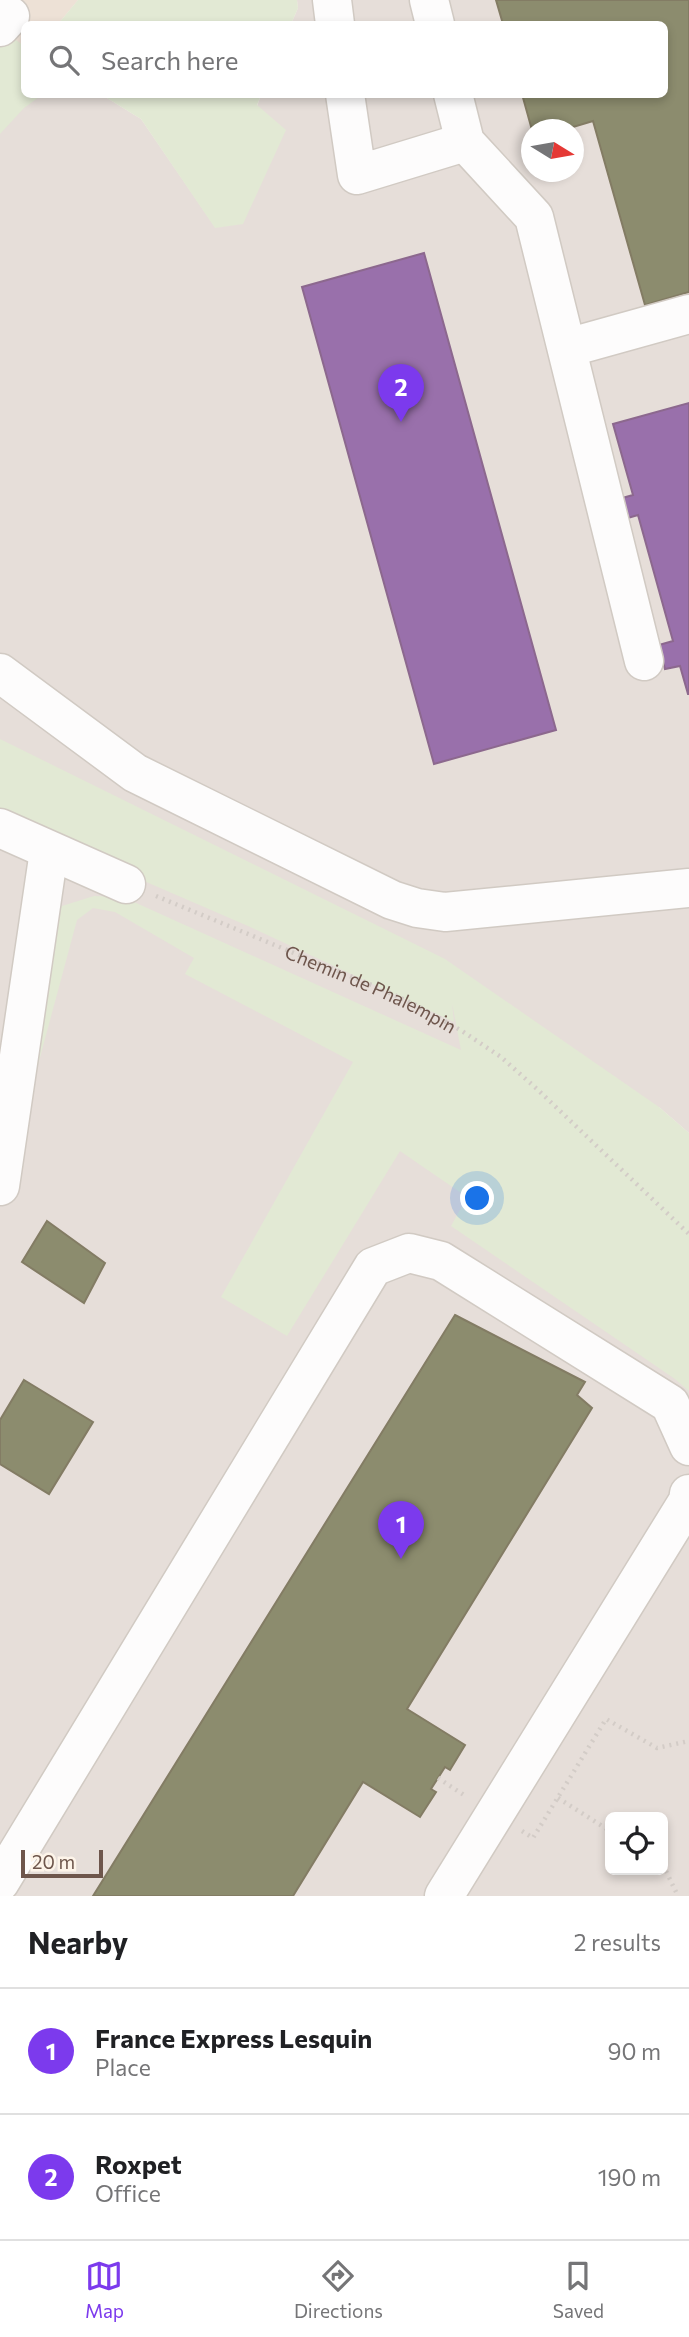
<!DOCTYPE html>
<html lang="en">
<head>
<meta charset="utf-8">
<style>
	:root { --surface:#fff; --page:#f2f2f2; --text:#202124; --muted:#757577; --line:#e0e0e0; --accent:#7c3aed }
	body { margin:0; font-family:Commissioner,sans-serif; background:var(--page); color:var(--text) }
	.controls { position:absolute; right:21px; bottom:21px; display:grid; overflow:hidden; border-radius:10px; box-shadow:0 4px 10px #0003 }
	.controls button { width:63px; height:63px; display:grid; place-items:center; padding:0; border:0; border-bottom:2px solid var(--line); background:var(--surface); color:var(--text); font:35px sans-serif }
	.compass { position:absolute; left:521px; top:119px; width:63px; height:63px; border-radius:50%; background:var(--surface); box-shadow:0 4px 10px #0003; rotate:101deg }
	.scale { position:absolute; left:21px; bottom:18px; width:82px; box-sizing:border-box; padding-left:7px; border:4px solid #6e564c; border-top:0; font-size:19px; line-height:24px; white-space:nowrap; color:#6e564c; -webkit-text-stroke:5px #fdf4e9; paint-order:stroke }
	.you { position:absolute; left:478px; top:1199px; width:24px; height:24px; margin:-18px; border:5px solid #fff; border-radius:50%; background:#1a73e8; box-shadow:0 0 0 10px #1a73e833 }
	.badge { display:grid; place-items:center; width:46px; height:46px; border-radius:50%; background:var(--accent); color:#fff; font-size:23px; font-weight:700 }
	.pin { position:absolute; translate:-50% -58px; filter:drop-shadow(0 2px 4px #0008) }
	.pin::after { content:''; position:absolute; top:37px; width:24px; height:21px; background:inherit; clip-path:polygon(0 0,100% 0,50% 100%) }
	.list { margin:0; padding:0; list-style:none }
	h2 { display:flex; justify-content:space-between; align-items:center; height:91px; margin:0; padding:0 28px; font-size:30px }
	h2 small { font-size:23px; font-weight:400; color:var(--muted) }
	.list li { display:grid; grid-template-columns:46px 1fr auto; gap:21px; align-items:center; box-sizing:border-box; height:126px; padding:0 28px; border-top:2px solid var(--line) }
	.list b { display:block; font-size:26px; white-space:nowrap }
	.list p { margin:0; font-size:23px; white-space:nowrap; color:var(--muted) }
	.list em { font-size:23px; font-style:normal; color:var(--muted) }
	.icon { flex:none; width:38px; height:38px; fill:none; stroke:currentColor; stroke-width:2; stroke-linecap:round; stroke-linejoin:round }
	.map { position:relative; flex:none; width:689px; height:1896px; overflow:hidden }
	.search { position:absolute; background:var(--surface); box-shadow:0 4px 10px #0003; left:21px; right:21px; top:21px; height:77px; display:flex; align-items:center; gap:18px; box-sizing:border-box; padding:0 24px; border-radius:10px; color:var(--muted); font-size:26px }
	.sheet { height:343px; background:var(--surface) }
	nav { display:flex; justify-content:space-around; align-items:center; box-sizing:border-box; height:98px; border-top:2px solid var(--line); background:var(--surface); font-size:19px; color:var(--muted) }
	nav a { display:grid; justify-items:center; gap:4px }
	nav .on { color:var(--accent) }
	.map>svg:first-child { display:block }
	.residential { fill:#ede1d6 }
	.industrial { fill:#e6ded9; fill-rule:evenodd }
	.green { fill:#e2e9d4 }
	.offices { fill:#9970ab; stroke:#8c688e; stroke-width:2 }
	.industry { fill:#8c8c6e; stroke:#837c64; stroke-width:2 }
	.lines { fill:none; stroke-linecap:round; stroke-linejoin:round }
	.minor-casing { stroke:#d1cac3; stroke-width:41 }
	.path { stroke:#d3ccc7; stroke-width:4.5; stroke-dasharray:2 5; stroke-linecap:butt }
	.minor { stroke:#fdfcfc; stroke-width:38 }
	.labels { text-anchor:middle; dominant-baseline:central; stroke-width:7; stroke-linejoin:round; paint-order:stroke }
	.street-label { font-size:19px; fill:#6e564c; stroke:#fdf4e9 }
</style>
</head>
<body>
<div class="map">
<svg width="689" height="1896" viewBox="0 0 689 1896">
	<rect width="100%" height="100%" fill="#f4eee8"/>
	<!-- residential -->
	<path class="residential" d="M0,0H78L58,24H24V64L0,94Z"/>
	<!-- industrial -->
	<path class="industrial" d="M297,0H689V1133L659,1107L689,1327V1896H0V94L102,95L141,119L215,227L261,95L664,94V24H291L298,8ZM532,130H574V172H532ZM610,1817H663V1870H610Z"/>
	<!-- green -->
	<g class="green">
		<path d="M78,0H297L298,8L291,24H58Z"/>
		<path d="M8,34L24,46V94L42,95L24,108L0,134V43Z"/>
		<path d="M102,95H261L257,105L286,130L243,224L215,228L141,119Z"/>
		<path d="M0,739L445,959L659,1107L689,1133V1391L675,1379L451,1226L467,1197L400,1151L287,1336L221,1297L353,1062L185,974L194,958L115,912L93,908L77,920L21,1128L52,926L62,906L94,896L123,897L461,1050L452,1003L454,1022L248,926L70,849L0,815Z"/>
	</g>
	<!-- offices -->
	<g class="offices">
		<path d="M424,253L556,730L434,764L302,287Z"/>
		<path d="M689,403V694H688L680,666L665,669L659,645L673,641L638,515L614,522L608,502L633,495L613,424Z"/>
	</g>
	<!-- industry -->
	<g class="industry">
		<path d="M496,0H689V292L645,305L593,121L563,130H532L522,94H664V24H503Z"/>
		<path d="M47,1221L105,1263L84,1303L22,1262Z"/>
		<path d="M455,1315L585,1382L577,1395L592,1408L407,1709L465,1745L450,1770L445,1767L431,1789L436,1792L420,1817L363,1782L293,1896H93Z"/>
		<path d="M24,1380L93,1422L49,1494L0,1464V1420Z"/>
	</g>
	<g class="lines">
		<!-- minor casing -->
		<g class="minor-casing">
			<g id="minor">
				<path d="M332,0L335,24"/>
				<path d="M429,0L435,24"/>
				<path d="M0,27L10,16"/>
				<path d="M345,94L357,175L465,142"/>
				<path d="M453,94L465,142L534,217L644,661"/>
				<path d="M567,348L689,314"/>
				<path d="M0,673L135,773L392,900L417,908L445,912L689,888"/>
				<path d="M0,828L126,884"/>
				<path d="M0,1186L49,851"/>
				<path d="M0,1882L373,1267L409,1253L441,1261L670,1404L689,1446"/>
				<path d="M444,1896L688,1501L689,1494"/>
			</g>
		</g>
		<!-- path -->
		<g class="path">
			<path id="s1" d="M156,896L379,988L416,1005L462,1031L501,1057L537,1089L689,1234"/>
			<path d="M438,1778L467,1797"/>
			<path d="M558,1798L610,1831"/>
			<path d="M522,1831L533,1838L606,1719L657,1748L689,1741"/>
			<path d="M663,1865L678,1896"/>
		</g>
		<!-- minor -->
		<use href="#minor" class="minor"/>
	</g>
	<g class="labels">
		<!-- street labels -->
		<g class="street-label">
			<text stroke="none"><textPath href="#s1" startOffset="234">Chemin de Phalempin</textPath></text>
		</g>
	</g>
</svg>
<div class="controls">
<button><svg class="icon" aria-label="locate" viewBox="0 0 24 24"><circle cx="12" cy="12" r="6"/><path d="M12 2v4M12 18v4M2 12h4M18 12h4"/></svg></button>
</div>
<svg class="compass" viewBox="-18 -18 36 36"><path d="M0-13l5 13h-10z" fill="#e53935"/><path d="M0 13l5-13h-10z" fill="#757577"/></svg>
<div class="scale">20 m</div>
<div class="you"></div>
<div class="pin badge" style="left:401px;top:1559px">1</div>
<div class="pin badge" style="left:401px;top:422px">2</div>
<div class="search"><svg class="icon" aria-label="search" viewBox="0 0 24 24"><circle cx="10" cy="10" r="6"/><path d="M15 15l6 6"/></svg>Search here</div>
</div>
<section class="sheet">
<h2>Nearby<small>2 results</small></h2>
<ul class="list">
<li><span class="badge">1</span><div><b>France Express Lesquin</b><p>Place</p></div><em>90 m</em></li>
<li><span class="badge">2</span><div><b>Roxpet</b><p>Office</p></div><em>190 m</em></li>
</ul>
</section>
<nav>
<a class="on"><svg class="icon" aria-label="map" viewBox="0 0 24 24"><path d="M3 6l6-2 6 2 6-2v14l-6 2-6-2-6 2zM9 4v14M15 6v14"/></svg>Map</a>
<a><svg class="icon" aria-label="directions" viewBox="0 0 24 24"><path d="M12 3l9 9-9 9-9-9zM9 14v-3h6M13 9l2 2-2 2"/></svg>Directions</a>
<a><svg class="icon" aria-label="saved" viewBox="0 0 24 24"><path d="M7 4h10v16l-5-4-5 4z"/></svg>Saved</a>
</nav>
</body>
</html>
